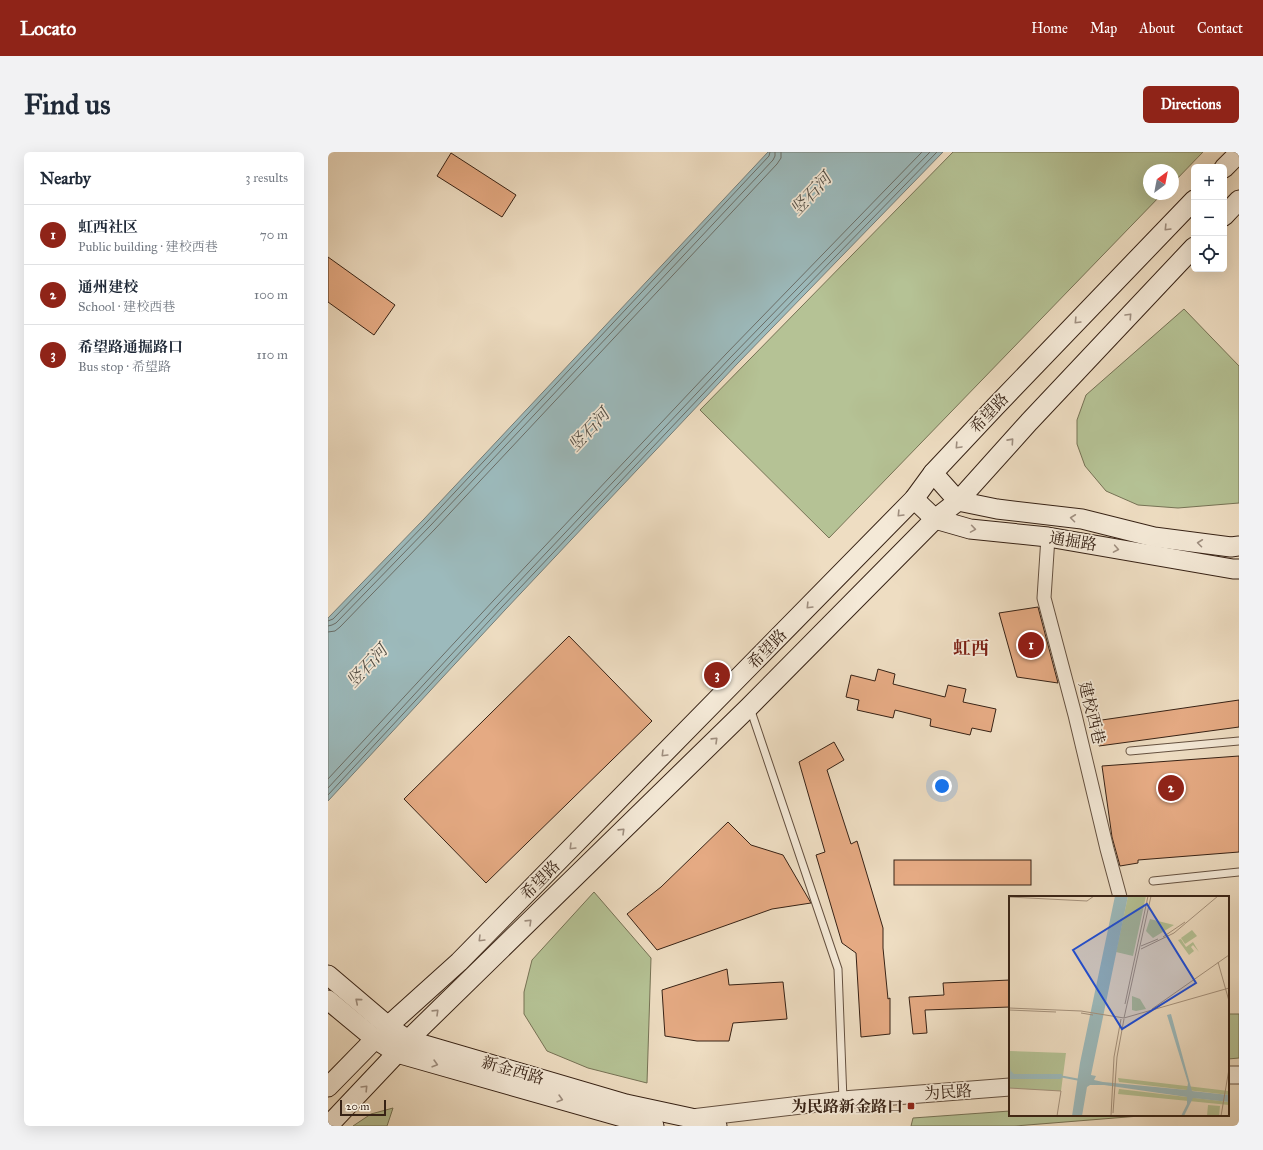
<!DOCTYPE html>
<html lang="en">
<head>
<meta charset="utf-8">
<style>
	:root { --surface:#fff; --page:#f2f2f3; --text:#1f2937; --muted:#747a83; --line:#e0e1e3; --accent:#8f2418 }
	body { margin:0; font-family:"IM FELL Great Primer","Noto Serif SC",serif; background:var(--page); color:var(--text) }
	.controls { position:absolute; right:12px; top:12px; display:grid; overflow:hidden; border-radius:6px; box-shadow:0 4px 16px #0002 }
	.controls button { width:36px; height:36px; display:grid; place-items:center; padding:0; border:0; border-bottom:1px solid var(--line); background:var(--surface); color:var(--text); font:20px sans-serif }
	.compass { position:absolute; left:815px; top:12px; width:36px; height:36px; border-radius:50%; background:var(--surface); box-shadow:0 4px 16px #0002; rotate:32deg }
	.scale { position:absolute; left:12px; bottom:10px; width:46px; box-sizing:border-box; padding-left:4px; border:2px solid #372215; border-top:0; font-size:11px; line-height:14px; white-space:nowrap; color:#372215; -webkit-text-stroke:3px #f4e9d7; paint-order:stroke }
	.you { position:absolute; left:614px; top:634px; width:14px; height:14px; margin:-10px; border:3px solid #fff; border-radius:50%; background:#1a73e8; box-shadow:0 0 0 6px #1a73e833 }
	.badge { display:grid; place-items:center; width:26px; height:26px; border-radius:50%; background:var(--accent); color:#fff; font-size:13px; font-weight:700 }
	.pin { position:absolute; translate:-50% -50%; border:2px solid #fff; box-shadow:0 1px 4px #0006 }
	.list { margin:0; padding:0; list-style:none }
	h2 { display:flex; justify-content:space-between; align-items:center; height:52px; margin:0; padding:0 16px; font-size:17px }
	h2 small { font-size:13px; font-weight:400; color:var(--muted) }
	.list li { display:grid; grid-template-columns:26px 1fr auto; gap:12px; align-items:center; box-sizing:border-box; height:60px; padding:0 16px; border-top:1px solid var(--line) }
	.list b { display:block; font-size:15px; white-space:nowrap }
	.list p { margin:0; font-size:13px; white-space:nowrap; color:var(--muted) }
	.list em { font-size:13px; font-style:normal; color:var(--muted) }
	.icon { flex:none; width:22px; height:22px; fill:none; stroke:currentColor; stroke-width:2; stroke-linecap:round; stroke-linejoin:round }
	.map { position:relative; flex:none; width:911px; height:974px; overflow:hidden; border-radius:6px }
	header { display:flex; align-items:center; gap:24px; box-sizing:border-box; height:56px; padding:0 20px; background:var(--accent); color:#fff }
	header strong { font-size:19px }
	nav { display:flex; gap:22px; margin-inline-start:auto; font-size:14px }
	.intro { display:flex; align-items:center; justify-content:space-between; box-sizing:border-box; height:96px; padding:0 24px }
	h1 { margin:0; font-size:28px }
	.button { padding:10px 18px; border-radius:6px; background:var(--accent); color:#fff; font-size:14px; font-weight:700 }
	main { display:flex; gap:24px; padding:0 24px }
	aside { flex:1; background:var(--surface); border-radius:6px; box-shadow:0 4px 16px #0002 }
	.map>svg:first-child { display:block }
	.green { fill:#b5c295; stroke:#767255 }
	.water { fill:#9cbabc; stroke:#747d79 }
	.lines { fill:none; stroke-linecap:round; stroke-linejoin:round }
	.shore { stroke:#6a6e68; stroke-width:1 }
	.building { fill:#e5aa83; stroke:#372215 }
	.service-casing { stroke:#655140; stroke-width:9 }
	.minor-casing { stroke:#655140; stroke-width:15 }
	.tertiary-casing { stroke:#655140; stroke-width:19 }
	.secondary-casing { stroke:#372215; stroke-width:21 }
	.service { stroke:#f4e9d7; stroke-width:7 }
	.minor { stroke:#f4e9d7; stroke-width:13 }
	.tertiary { stroke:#f4e9d7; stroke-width:17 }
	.secondary { stroke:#f4e9d7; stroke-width:19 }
	.oneway { stroke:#9f8f80 }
	.poi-dot { fill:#8f2418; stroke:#f4e9d7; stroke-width:1.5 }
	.labels { text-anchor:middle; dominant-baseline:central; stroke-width:3.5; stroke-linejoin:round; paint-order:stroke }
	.street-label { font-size:16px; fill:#372215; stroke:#f4e9d7 }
	.poi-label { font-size:16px; font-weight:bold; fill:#372215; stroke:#f4e9d7; text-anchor:end }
	.water-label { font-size:17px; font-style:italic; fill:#555047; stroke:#f4e9d7 }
	.quarter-label { font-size:18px; font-weight:bold; fill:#7a1f14; stroke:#f4e9d7 }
	.inset-river { fill:none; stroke:#9cbabc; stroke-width:2 }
	.inset-road { fill:none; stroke:#a5927d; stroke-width:1 }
	.view { fill:#1d4ed8; fill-opacity:0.15; stroke:#1d4ed8; stroke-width:2 }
	.inset-edge { fill:none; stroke:#372215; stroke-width:2 }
</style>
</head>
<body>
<header>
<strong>Locato</strong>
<nav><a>Home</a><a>Map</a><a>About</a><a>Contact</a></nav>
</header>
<div class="intro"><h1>Find us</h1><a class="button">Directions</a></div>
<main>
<aside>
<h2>Nearby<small>3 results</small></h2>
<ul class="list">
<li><span class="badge">1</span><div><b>虹西社区</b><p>Public building · 建校西巷</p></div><em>70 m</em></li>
<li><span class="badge">2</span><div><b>通州建校</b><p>School · 建校西巷</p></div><em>100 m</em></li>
<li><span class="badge">3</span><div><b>希望路通掘路口</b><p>Bus stop · 希望路</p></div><em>110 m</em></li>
</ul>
</aside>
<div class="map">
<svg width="911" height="974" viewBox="0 0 911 974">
	<rect width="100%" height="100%" fill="#eeddc2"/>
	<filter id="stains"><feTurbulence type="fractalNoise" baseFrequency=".005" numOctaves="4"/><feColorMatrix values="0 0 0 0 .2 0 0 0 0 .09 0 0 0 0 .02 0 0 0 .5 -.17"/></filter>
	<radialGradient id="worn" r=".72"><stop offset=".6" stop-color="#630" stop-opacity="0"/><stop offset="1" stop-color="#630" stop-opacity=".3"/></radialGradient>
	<!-- green -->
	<g class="green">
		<path d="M625,0H875L845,31V18H821V42H834L501,386L372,258Z"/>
		<path d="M856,157L911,214V351L850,356L810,353L778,339L757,314L749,292V268L758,243Z"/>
		<path d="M266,740L323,806L319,931L260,916L219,899L196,862V840L204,808Z"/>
		<path d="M900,862H911V906L900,907Z"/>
		<path d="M65,956L59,974H25L43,962Z"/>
		<path d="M682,959V963H824L687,974H583L585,966Z"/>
	</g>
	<!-- water -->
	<path class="water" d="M440,0H615L409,212L177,458L0,649V466L96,367Z"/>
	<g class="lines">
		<!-- shore -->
		<g class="shore">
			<path d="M0,469L5,467L99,370L441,4L442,0"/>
			<path d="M0,474L4,473L8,471L103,373L445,8L447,4V0"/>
			<path d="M0,480L7,479L12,475L107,377L449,12L453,6V0"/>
			<path d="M0,627L166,448L398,202L594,0"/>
			<path d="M0,636L170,452L402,206L602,0"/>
			<path d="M0,643L174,455L406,209L609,0"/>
		</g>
	</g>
	<!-- building -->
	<g class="building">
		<path d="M123,1L188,43L174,65L109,24Z"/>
		<path d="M0,105L67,153L46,183L0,150Z"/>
		<path d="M710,455L730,531L689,525L671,461Z"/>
		<path d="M241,484L324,569L158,731L76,647Z"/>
		<path d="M550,517L567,522L565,532L617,545L620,533L638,537L635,550L668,557L663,580L644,576L642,583L602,574L603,567L567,558L565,566L529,558L531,548L518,545L523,523L547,529Z"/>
		<path d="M911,548V575L771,594L767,569Z"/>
		<path d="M506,590L516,608L499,618L523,692L529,689L555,776V796L560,847L562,846V882L533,885L528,801L514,791L488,703L497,700L471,610Z"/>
		<path d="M911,604V700L810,708V711L792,714L784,685L774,614Z"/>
		<path d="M400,670L423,693L455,703L483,751L444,757L329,798L299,762L333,735Z"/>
		<rect x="566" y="708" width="137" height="25"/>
		<path d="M399,817L401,833L455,830L459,867L405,871L401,889H369L337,884L334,838Z"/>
		<path d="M682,828V855L597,858L599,881L585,882L581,845L616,843L615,831Z"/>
	</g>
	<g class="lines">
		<!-- service casing -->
		<g class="service-casing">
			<g id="service">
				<path d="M422,556L510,817L515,948"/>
				<path d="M802,599L911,589"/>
				<path d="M825,729L911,720"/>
			</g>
		</g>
		<!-- minor casing -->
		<g class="minor-casing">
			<path id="minor" d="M720,385L716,446L747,563L779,697L792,745"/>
		</g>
		<!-- tertiary casing -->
		<g class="tertiary-casing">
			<g id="tertiary">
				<path d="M900,923H911"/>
				<path d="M364,966L515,948L682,935"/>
			</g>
		</g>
		<!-- secondary casing -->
		<g class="secondary-casing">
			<g id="secondary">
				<path d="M896,16L911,1"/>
				<path d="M896,64L911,48"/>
				<path d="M605,321L630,349L669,357L754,367L826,385L903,395L911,394"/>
				<path d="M586,347L607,367L642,377L720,385L905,417H911"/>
				<path d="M0,823L60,874L80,888L298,952L363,966L389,974"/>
				<path d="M0,848L47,887L69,901L326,974"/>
				<path d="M60,874L131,810L586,347L605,321L667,255L866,48"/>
				<path d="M80,888L421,555L607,367L630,349L701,270L866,95"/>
				<path d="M0,935L47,887"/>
				<path d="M0,974L69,901"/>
			</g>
		</g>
		<!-- service -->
		<use href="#service" class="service"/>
		<!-- minor -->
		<use href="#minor" class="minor"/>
		<!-- tertiary -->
		<use href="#tertiary" class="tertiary"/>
		<!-- secondary -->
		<use href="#secondary" class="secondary"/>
	</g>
	<!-- one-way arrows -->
	<defs><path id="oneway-chevron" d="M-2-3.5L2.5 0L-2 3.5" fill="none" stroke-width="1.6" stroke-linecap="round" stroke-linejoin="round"/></defs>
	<g class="oneway">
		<use href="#oneway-chevron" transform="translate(839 76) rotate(134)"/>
		<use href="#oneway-chevron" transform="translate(801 164) rotate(-47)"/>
		<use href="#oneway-chevron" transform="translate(749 169) rotate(134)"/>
		<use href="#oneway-chevron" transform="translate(683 289) rotate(-48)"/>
		<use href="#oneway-chevron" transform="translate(630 294) rotate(133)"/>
		<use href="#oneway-chevron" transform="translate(572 362) rotate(134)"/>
		<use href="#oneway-chevron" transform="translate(745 366) rotate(-173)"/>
		<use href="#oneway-chevron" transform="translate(645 377) rotate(9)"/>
		<use href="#oneway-chevron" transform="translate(872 391) rotate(-173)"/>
		<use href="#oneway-chevron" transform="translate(788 397) rotate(10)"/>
		<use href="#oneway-chevron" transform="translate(481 454) rotate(134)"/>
		<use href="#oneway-chevron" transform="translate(387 588) rotate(-44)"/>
		<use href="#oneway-chevron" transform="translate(336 602) rotate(135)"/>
		<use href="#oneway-chevron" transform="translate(294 679) rotate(-44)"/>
		<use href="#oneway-chevron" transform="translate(244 695) rotate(135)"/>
		<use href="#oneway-chevron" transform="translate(201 770) rotate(-44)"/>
		<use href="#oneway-chevron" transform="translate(153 787) rotate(135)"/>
		<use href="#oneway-chevron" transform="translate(30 849) rotate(-140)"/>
		<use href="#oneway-chevron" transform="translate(108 860) rotate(-44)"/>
		<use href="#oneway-chevron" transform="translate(107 912) rotate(16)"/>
		<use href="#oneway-chevron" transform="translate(37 936) rotate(-46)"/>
		<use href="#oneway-chevron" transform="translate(232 947) rotate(16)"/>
	</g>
	<!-- markers -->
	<rect class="poi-dot" x="579" y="950" width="8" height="8" rx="2"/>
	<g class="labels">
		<!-- street labels -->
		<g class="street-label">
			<text transform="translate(661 261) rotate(-47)">希望路</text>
			<text transform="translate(745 389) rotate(9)">通掘路</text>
			<text transform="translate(439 497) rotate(-46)">希望路</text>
			<text transform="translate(764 561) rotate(76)">建校西巷</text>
			<text transform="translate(212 728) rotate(-45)">希望路</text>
			<text transform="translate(185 918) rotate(16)">新金西路</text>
			<text transform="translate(620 940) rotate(-4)">为民路</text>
		</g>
		<!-- poi labels -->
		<g class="poi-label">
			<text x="575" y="954">为民路新金路口</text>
		</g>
		<!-- water labels -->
		<g class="water-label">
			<text transform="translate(483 42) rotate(-47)">竖石河</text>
			<text transform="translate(261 278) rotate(-47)">竖石河</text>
			<text transform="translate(39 514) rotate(-47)">竖石河</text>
		</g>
		<!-- quarter labels -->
		<g class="quarter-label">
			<text x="643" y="496">虹西</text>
		</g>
	</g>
	<!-- overview -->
	<g transform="translate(681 744)">
		<rect width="220" height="220" fill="#eeddc2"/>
		<path d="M119,0H137L124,60L107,56ZM141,23L165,29L144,42L137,35ZM183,34L188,40L176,48L172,42ZM172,43L177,51L184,46L190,56L184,49L182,51L185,55L180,59L169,44ZM123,100L131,103L137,113L127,115L123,114ZM0,155L57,157L52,195L0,192ZM109,182L220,195V199L110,186ZM110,193L220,206V209L109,198ZM199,209L211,210L210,220H198Z" fill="#b5c295"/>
		<path d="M106,0H119L82,179L87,180L85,184L94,186L178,194L179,187L158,119L162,118L183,195L220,199V206L184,202L175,220H172L178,208V201L95,189H81L78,191L73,220H63L71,167ZM2,171V175L5,178H53L52,183H0Z" fill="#9cbabc"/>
		<path class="inset-river" d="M50,180L71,184"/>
		<path class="inset-road" d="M0,1L78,5L85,0M154,41L176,26M132,50L149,43M132,53L165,37L209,0M209,66L220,105M116,108L139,0M0,112L72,115L115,122L220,92M143,113L220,59M0,114L47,116M72,117L84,119M115,122L142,0M0,192L52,195L48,220M104,217L108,161L115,123M102,220L105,161L112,123M212,220L220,173"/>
		<path class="view" d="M138,8L187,87L113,133L64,54Z"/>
		<rect width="220" height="220" class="inset-edge"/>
	</g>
	<rect width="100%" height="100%" filter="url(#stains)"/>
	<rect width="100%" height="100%" fill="url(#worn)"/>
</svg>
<div class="controls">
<button>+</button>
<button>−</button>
<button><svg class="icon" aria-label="locate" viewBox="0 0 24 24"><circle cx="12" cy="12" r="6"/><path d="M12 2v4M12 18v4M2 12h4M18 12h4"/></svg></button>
</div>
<svg class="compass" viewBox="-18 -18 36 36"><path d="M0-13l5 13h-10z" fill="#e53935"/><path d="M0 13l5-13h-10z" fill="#747a83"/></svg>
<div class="scale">20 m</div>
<div class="you"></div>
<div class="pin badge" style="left:703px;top:493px">1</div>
<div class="pin badge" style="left:843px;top:636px">2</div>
<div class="pin badge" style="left:389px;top:523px">3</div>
</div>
</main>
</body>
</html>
